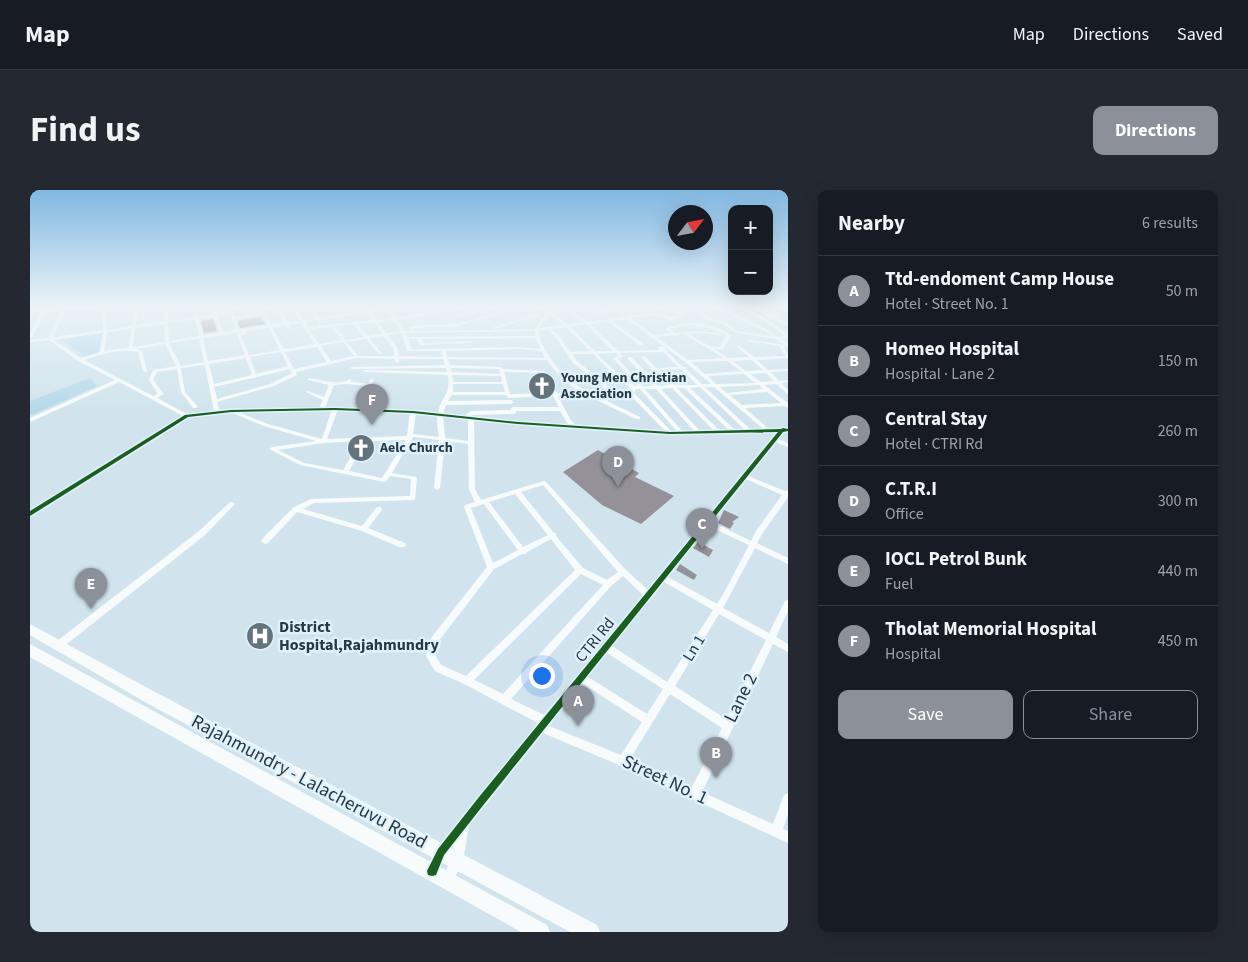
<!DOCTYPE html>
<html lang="en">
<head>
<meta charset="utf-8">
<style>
	:root { --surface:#171b24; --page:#242831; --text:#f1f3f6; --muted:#9ea1a6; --line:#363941; --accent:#8c9099 }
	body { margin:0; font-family:"Source Sans 3",sans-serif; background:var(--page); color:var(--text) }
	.controls { position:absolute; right:15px; top:15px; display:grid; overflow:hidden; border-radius:10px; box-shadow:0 5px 20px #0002 }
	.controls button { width:45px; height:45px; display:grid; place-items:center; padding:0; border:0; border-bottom:1px solid var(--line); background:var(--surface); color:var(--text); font:25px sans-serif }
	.compass { position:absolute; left:638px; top:15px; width:45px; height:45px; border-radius:50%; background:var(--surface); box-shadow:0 5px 20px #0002; rotate:58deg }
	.you { position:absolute; left:511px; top:485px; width:18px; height:18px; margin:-12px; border:4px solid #fff; border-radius:50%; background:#1a73e8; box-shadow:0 0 0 8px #1a73e833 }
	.badge { display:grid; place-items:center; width:32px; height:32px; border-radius:50%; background:var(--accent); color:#fff; font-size:16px; font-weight:700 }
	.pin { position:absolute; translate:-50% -41px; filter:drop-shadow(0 1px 2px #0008) }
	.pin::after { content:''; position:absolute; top:26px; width:18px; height:15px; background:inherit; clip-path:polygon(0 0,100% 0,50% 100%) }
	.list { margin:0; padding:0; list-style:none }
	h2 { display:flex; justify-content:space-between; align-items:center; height:65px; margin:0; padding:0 20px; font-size:21px }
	h2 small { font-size:16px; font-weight:400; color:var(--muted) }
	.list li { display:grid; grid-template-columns:32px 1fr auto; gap:15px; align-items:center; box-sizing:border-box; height:70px; padding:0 20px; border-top:1px solid var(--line) }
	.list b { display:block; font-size:19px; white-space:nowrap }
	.list p { margin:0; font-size:16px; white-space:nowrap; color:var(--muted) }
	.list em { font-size:16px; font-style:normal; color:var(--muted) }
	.actions { display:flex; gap:10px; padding:15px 20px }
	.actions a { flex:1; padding:11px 0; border:1px solid var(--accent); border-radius:10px; text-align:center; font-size:18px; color:var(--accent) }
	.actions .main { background:var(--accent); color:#fff }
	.map { position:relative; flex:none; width:758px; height:742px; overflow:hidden; border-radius:10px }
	header { display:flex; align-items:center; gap:30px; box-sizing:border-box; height:70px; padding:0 25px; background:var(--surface); border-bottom:1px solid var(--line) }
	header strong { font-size:24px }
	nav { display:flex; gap:28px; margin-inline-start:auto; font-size:18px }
	.intro { display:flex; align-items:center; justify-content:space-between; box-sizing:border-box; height:120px; padding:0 30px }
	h1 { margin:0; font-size:35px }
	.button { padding:12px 22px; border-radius:10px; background:var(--accent); color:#fff; font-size:18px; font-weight:700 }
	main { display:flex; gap:30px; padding:0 30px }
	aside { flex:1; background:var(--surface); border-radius:10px; box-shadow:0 5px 20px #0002 }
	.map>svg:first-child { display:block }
	.green { fill:#b6d9eb }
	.building { fill:#949298 }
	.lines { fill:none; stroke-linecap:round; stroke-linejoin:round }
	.minor { fill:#f8fbfc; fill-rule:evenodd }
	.tertiary { fill:#f8fbfc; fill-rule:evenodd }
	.primary { fill:#f8fbfc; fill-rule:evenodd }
	.cycleway-casing { stroke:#def2fd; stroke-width:3 }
	.cycleway { fill:#1b5e20; fill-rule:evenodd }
	.labels { text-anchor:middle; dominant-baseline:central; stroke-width:5; stroke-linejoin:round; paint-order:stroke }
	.far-poi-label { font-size:14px; font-weight:bold; fill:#2b383f; stroke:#def2fd; text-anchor:start }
	.poi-label { font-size:16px; font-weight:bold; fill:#2b383f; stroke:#def2fd; text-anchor:start }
	.street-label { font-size:16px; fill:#2b383f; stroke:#def2fd }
	.near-street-label { font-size:19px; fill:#2b383f; stroke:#def2fd }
</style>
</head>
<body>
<header>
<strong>Map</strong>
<nav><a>Map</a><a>Directions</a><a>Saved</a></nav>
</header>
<div class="intro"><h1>Find us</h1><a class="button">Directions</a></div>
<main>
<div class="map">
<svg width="758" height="742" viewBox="0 0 758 742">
	<rect width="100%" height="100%" fill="#d1e4ed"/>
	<!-- green -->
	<g class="green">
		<path d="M72,142L69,163L55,166L28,148Z"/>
		<path d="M60,188L67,196L2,225L0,224V211Z"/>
	</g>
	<!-- building -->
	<g class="building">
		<path d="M231,127L235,134L210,138L208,131Z"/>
		<path d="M183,129L187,141L174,143L171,131Z"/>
		<path d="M568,260L609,283L605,287L644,306L611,334L572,315L533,282Z"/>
		<path d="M694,320L709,327L702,332L704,333L700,339L688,333Z"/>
		<path d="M668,352L683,360L679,367L663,358Z"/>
		<path d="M650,374L667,385L664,390L646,380Z"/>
	</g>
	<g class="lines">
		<!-- minor -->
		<g class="minor">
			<path d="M74,115L76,116L77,140L102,136L104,115H108L106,135L134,131L133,115H137L138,131L165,127L162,115H166L168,127L183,124L180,115H184L187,124L199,122L196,115H200L201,118L214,115V118L202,120L204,127L231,123L228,119L227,115H231L232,118L245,116L244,115H263L273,130L285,128L275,115H279L289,128L335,121L331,115H335L339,120L356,118L355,116L357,115L360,117L383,115L361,119L367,128L441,115H450L368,130L374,141H381L379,137L381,136L427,134L495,115H506L520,119L524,115H528L522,122L538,135L553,132L530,115H534L557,132L594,127L585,120L570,124L556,115H561L570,121L582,118L578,115H582L586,118L593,115H598L588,119L597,126L601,121L611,116L609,115H618L642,121V119L650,115H655L646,120L654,124V126L643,129L644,130L642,131C630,123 614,126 601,128L624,145L641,143L636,140V138C658,130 681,132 701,145L693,160L684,159L699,168L719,167L707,157V156L709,155L724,167L755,166L749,156L718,151L720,150L755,155L746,149L705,143L692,133L679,131L658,115H662L681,129L694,131L707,141L742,146L734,141L680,115H685L736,139L748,147L755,146L733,130L704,115H709L735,128L758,144V148L751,149L758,153V156L754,157L758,164V168L727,170L738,180L758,179V181L741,182L749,191L758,190V192L751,193L758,200V204L746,194L734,195L758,213V218L754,216L715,218L739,239L740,240L737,242L684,197H675L721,240V242H717L670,197L660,198L705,240V242H701L654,198H647L690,241V243H686L642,198L631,199L670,241V243H666L626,199H615L653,242V244H649L610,199H606L604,203L642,242V244H638L599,204L600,201L587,205L577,211L610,227V229H606L556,205L528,206L540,229L547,237L544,239C537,235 534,227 530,221H485L487,222L484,224L442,225L436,229L431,228L441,221L483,220L480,219L483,217H529L523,206L478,208L476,205H422L418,211L481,210L484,212L481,214L416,215L413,224L415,248L438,251V229L441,227L444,229L445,299L451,310L514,291L516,292L596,380L618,400L673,333L674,330H675L711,287V285L713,284L751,238H755L756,239L748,249L758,253V257L745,252L718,286L755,301L758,300V307L732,344L727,353L758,368V374L725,358L693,418L739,443L755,411L758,410V421L746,447L758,454V462L743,454L672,602L743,634L754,605L758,603V624L753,639L758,641V653L589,575L513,543L439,636L433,671L422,693L418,695L414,693L412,689L421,670L424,655L415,666L406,685L402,687L398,685L396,681L407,658L505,537L506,534L508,533L434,494L405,481L396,466L401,448L457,377L434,317L435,315L445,312L439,299L438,254L415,251L410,298L407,300L404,298L409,250L383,247L362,283L386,287L387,288L385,310L284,313L273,319L332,336L347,317H351L352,319L351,321L338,338L375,353L376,355L375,357H369L332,341L267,322L238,353L235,354L231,351L232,349L264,317L281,309L380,306L381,289L360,286L356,291L354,292L270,275L239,259L242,257L286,251L234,236L198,221L203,220L238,234L292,249L302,219L307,218L308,219L297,249L377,246L380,222L383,220L386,222L383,244L409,247C408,240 406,230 408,223C411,206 421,206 418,185L335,182L333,181L335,180L417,182L416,178L322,179L320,178L322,177L415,175L413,169H369V172L367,173L365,172V169L327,168L266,182L267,185L244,196L187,212L190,222L187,224L184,222L175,175L151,178L155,202L167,216V218H163L151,202L147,179L127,182L123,190L134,204L127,208L159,225V227H155L89,192L0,232V228L85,190L48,171L19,150L0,152V150L18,148L32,119L34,118L36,119L23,147L73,140L72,116ZM500,115L518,121L505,139L385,141L384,138L427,136ZM260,116L270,131L258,132L249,118ZM615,117L648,124L649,125L640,127L624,123L601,126L603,123ZM246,118L254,133L241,135L233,120ZM358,120L363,128L346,130L340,122ZM337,123L342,130L278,137L275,132L287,130L290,133L292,132L290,130ZM200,124L206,140L193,142L187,126ZM520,124L533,135L509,138ZM232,125L238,135L209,140L205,129ZM184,127L189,143L173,145L169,129ZM165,129L169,146L139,151L138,133ZM597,129L655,172L681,194H672L656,179V177H653L632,156L628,157L630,160L588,161L560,134L577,131L609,155H613V153L582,131ZM364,130L370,141L356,143L348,132ZM344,132L352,144L338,146L328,134ZM271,133L285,154L254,159L242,137L255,135L259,139L261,138L259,135ZM134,134L135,152L103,157L105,138ZM324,134L334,147L316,150L305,136ZM556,134L583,161H565L540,137ZM661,135C674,136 685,140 697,145L690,157L680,156L658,144L667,143L690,145H691V143L667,141L645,143L640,139L653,136ZM301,137L312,150L289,154L279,139ZM536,137L560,161L540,162L530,147L522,139ZM239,138L250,160L219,165L211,145L216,144L217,143L215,142L207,144L215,165L178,171L173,148ZM101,139L99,157L74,161L77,142ZM518,140L527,149L543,173L582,204L573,210C547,197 529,185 515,159C512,153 509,148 509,141ZM505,141V146L377,147L375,143ZM73,143L70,162L51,168L24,150ZM371,143L377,161H411L413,167L369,166L368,159L358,145ZM653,144L692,167L694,168L658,170L627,147L644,145L646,146ZM354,146L364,159V166H328L317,152L336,149L350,165L352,164L339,148ZM505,148L511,159L488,157L381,159L378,149H387L390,155H392L441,153L443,152L441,151L393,153L392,149ZM169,149L174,172L151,176L139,153ZM313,152L324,166L301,171L291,156ZM135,154L146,176L123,180L119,190L128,204L123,206L54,170C71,165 90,158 108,162L113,181L115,182L117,181L112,161L106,159ZM287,157L297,172L264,179L255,162ZM488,159L512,161L515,168L417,167L416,161ZM251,162L258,176L226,184L220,167ZM633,162L648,177L626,178L615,166L611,167L621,178V180H624L639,195L628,196L602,167H598V169L623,196H613L588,169L593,167L590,163ZM586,163L588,166L583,168L607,196H605L583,179L567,164ZM542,164H563L580,181L600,198L586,202L547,171ZM216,168L222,185L184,194L179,174ZM418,169L517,170C526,184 538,194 551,203H527L515,181L473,179L471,177L420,175ZM722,170L733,180L716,181L703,171ZM697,171L711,181L675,184L661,172ZM421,178L469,179L470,184L422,182ZM260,179L262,183L240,194L187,209L184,197L223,188H225L227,187ZM651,179L667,195H644L629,180ZM474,182L511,183L522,203L480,204ZM736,183L744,191L731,192L720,184ZM714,184L725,193L686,194L678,186ZM422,185L471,186L472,192H423ZM423,194H473L475,202H423ZM729,195L733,199L697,203L690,197ZM737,202L751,213L712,215L700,205ZM376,250L352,288L319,281L336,251ZM330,251L313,280L274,273L248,260L294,253ZM716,289L752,305L726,341L721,351L682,332ZM513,295L588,382L577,390L553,378L526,346V343H524L491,302ZM485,304L518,345L493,357L459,312ZM454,314L488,360L463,373L441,318ZM678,336L719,355L695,401L687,414L638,387ZM521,349L545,380L436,486L411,475L405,465L408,452L464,379L492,364H496L497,362ZM551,384L573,395L473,504L444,490ZM593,386L613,405L514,525L481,509L581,396ZM634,392L683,420L637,492L582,456L620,409L622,408ZM689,424L736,450L696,529L645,496ZM577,463L633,499L617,524L558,487ZM552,493L612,532L591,565L519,536ZM640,504L692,538L662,597L600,569Z"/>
			<path d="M317,115H321L324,119L314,122V120L320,118Z"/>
			<path d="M474,115L477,116L420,128L418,127Z"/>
			<path d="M716,115H721L758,133V136Z"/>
			<path d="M728,115H733L753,125L750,126Z"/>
			<path d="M744,115H749L758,120V123Z"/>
			<path d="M14,120L16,121L2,147L0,148V143L12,121Z"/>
			<path d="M508,124L511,125L464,139L461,138Z"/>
			<path d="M278,188C292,189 307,197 320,189L322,190L321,192L338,193L341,189L345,190L339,196L317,194L304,195L294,220L291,222L288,220L293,210L276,202L278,201L294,207L299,195L278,190Z"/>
			<path d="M200,312H202L205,314L175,345L33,457L30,458L27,457L26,454L27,451L169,341Z"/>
		</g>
		<!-- tertiary -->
		<path class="tertiary" d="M305,217L383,220L488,231L640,241L758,238V242L640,245L488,235L383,224L305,221L201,223L159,228L0,327V320L155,225L201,219Z"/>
		<!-- primary -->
		<g class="primary">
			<path d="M66,115H94L91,117L0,123V119Z"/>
			<path d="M0,434L125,502L567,735L570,742H540L115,512L0,445Z"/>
			<path d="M0,454L517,735L520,742H491L0,467Z"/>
		</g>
		<!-- cycleway casing -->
		<g class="cycleway-casing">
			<path id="cycleway" d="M305,218L383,221L488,232L640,242L751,239L753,238L758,239V241L753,242L455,613L414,665L406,685L402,686L398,685L397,681L408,659L449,607L748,242L640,244L488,234L383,223L305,220L201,222L158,227L0,326V321L155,225L201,220Z"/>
		</g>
		<!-- cycleway -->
		<use href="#cycleway" class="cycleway"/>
	</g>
	<!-- sky -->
	<linearGradient id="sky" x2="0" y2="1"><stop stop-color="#82b8e2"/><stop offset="0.53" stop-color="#eaf3f7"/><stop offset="1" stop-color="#eaf3f7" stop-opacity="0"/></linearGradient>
	<rect width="758" height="219" fill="url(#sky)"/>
	<!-- icons -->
	<defs>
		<g id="church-disc" transform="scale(1.4375)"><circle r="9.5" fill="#65747c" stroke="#def2fd"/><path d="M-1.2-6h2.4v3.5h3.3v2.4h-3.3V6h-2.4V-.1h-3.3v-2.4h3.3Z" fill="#fff"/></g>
		<g id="hospital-disc" transform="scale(1.4375)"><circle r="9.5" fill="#65747c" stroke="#def2fd"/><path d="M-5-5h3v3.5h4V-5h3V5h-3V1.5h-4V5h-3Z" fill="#fff"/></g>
	</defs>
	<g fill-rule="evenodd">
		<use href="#church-disc" x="512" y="196"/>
		<use href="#church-disc" x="331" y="258"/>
		<use href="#hospital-disc" x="230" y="446"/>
	</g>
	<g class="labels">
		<!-- far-poi labels -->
		<g class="far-poi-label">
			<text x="531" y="188">Young Men Christian<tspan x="531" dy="16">Association</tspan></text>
			<text x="350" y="258">Aelc Church</text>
		</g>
		<!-- poi labels -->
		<g class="poi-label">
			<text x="249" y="437">District<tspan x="249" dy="18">Hospital,Rajahmundry</tspan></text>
		</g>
		<!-- street labels -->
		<g class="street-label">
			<text transform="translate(565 450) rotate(-51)">CTRI Rd</text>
			<text transform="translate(664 458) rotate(-58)">Ln 1</text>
		</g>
		<!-- near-street labels -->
		<g class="near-street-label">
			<text transform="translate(711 508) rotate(-64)">Lane 2</text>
			<text transform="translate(635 590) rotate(25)">Street No. 1</text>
			<text transform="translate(279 592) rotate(28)">Rajahmundry - Lalacheruvu Road</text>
		</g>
	</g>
</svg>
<div class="controls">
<button>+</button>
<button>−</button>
</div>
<svg class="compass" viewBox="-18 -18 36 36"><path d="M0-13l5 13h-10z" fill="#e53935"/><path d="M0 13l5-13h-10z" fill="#9ea1a6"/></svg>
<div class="you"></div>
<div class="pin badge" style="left:548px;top:536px">A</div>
<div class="pin badge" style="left:686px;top:588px">B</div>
<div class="pin badge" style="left:672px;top:359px">C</div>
<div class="pin badge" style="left:588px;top:297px">D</div>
<div class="pin badge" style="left:61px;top:419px">E</div>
<div class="pin badge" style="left:342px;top:235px">F</div>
</div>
<aside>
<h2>Nearby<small>6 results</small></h2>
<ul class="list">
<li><span class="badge">A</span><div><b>Ttd-endoment Camp House</b><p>Hotel · Street No. 1</p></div><em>50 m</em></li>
<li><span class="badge">B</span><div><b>Homeo Hospital</b><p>Hospital · Lane 2</p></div><em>150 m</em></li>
<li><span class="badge">C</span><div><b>Central Stay</b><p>Hotel · CTRI Rd</p></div><em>260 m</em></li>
<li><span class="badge">D</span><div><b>C.T.R.I</b><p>Office</p></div><em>300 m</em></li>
<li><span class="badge">E</span><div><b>IOCL Petrol Bunk</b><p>Fuel</p></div><em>440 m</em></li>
<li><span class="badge">F</span><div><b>Tholat Memorial Hospital</b><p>Hospital</p></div><em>450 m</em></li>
</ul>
<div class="actions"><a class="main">Save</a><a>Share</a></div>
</aside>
</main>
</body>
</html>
